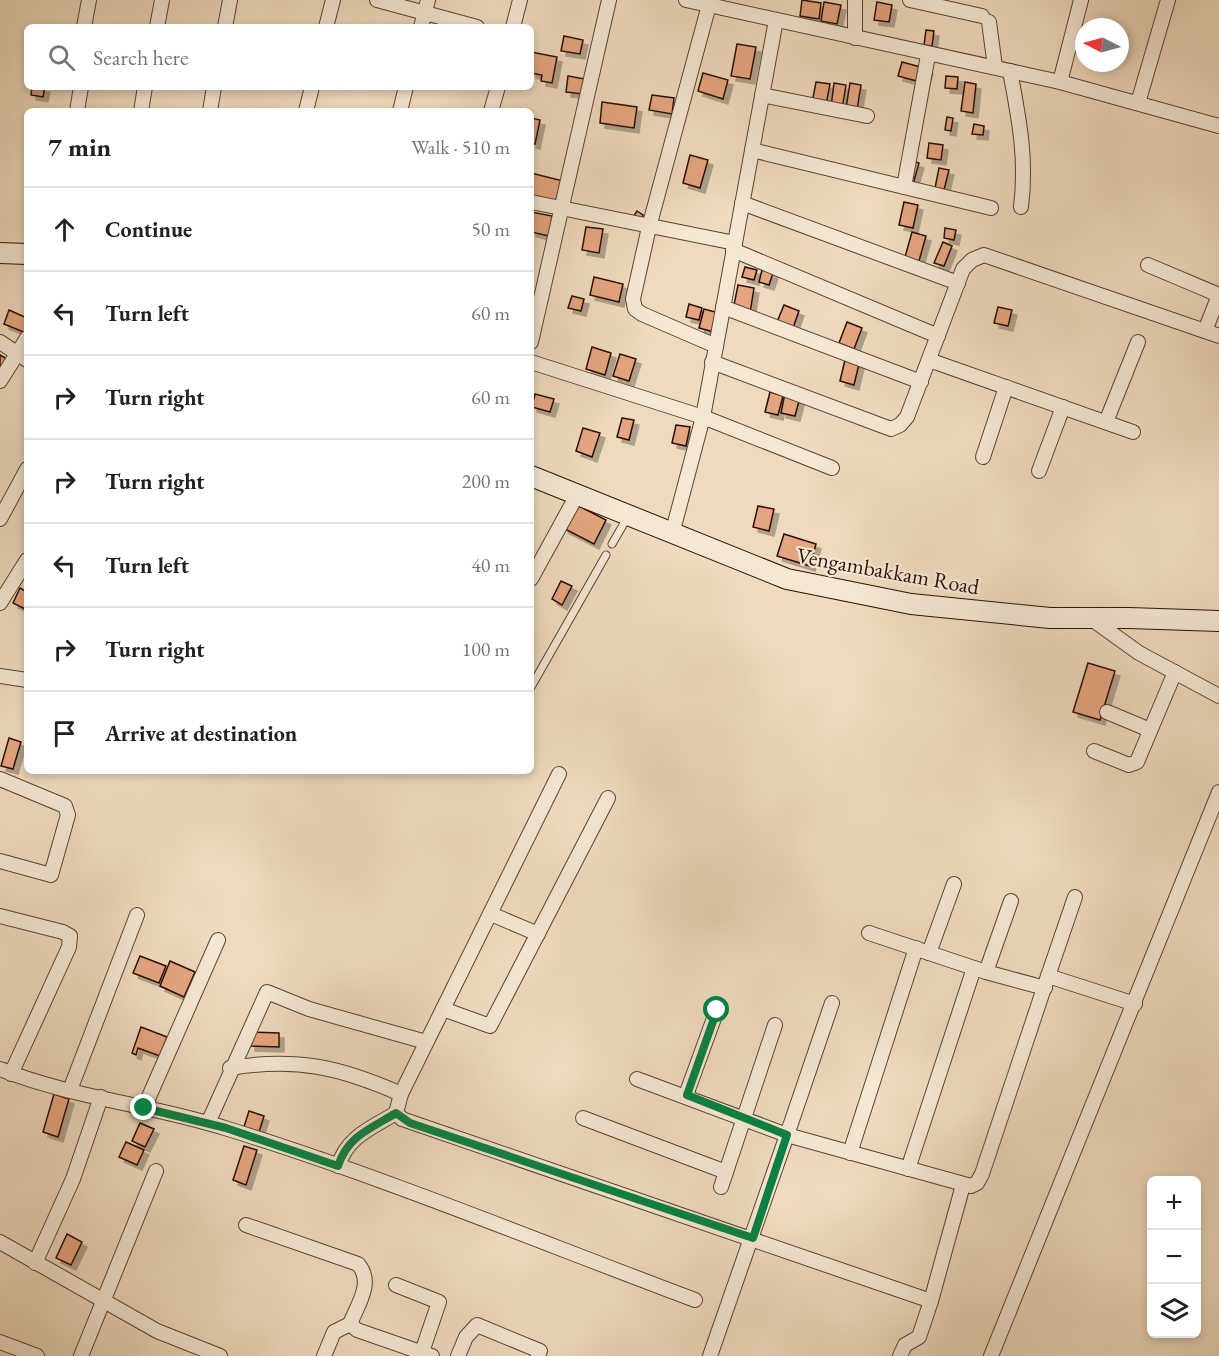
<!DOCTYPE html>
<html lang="en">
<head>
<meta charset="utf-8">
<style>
	:root { --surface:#fff; --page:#f2f2f2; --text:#202124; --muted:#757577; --line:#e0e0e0 }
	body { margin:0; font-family:"EB Garamond",serif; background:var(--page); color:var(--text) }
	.controls { position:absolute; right:18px; bottom:18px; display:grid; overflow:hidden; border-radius:9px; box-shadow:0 3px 9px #0003 }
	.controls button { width:54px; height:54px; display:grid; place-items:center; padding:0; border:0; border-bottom:2px solid var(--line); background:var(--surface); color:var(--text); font:30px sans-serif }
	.compass { position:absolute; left:1075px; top:18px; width:54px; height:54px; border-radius:50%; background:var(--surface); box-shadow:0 3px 9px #0003; rotate:276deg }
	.stop { position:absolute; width:18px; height:18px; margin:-14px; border:4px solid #0b8043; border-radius:50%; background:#fff }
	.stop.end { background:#0b8043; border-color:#fff; box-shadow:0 2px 6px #0008 }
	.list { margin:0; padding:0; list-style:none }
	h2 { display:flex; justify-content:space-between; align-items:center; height:78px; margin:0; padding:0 24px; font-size:26px }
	h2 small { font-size:20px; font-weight:400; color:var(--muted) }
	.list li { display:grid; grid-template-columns:39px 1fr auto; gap:18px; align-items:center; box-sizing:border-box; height:84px; padding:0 24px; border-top:2px solid var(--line) }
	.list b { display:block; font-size:22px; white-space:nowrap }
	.list em { font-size:20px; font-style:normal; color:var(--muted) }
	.icon { flex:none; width:33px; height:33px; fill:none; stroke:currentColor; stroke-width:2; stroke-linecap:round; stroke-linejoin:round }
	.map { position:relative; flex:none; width:1219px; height:1356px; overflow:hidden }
	.search { position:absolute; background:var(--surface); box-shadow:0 3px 9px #0003; left:24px; top:24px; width:510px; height:66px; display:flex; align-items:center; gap:15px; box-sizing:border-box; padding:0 21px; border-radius:9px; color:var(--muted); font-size:22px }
	.panel { position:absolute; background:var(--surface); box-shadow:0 3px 9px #0003; left:24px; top:108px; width:510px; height:666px; border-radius:9px }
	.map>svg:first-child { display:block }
	.building { fill:#e5a580; stroke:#2b1004; stroke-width:1.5; filter:url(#shadow) }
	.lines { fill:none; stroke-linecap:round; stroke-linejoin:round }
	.service-casing { stroke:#5c4232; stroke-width:9 }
	.minor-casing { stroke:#5c4232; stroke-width:16 }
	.secondary-casing { stroke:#2b1004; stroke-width:22 }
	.service { stroke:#f4e7d4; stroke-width:7 }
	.minor { stroke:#f4e7d4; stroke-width:14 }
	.secondary { stroke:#f4e7d4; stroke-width:20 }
	.route { stroke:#0b8043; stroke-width:8 }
	.labels { text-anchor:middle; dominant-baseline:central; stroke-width:4.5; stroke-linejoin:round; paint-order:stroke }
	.street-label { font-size:22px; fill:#2b1004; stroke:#f4e7d4 }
</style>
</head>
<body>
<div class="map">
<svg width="1219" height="1356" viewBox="0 0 1219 1356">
	<defs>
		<filter id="shadow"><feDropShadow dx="5" dy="5" stdDeviation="0" flood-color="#0004"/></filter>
	</defs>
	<rect width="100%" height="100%" fill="#eedabd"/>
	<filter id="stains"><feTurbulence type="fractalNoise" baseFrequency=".00333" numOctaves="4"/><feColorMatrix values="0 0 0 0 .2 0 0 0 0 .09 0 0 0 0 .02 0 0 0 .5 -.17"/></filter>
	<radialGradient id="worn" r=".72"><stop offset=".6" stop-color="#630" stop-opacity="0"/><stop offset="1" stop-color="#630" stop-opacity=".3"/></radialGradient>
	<!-- building -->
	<g class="building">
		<path d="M802,0L821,3L819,19L800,16Z"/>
		<path d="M824,2L841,5L837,24L821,21Z"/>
		<path d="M877,2L892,5L889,22L874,20Z"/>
		<path d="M926,30L934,31L932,46L924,45Z"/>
		<path d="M564,36L583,40L580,54L561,51Z"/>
		<path d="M737,44L756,47L750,79L731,76Z"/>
		<path d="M531,52L557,57L552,83L541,81L542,75L531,73Z"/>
		<path d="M902,62L928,69L924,83L898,76Z"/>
		<path d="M703,73L728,80L723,99L698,91Z"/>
		<path d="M568,76L585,79L583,94L566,92Z"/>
		<path d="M946,76L958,77L957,89L945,88Z"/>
		<path d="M816,82L830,84L826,105L812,103Z"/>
		<path d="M965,82L976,84L973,113L961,111Z"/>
		<path d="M834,83L846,85L842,109L831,107Z"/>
		<path d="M850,83L861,85L857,110L846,108Z"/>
		<path d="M32,87H45L43,97L31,95Z"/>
		<path d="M652,95L674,98L672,114L649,110Z"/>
		<path d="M602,102L637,107L634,128L600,123Z"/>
		<path d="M947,117L953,118L951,131L945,130Z"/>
		<path d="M531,118L540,120L535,144L531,143Z"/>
		<path d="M974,124L984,126L983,135L972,134Z"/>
		<path d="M929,143L943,145L941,160L927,158Z"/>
		<path d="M690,155L708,160L700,188L683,183Z"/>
		<path d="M908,160L919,163L913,184L902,181Z"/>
		<path d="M939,168L949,170L944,190L935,188Z"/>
		<path d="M531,173L563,181L558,204L531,198Z"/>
		<path d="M904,202L918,205L913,228L899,225Z"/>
		<path d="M637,211L643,215V219L633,217Z"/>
		<path d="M531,212L552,216L549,236L531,232Z"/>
		<path d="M586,227L603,229L599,253L582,250Z"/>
		<path d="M945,228L956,230L954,240L944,238Z"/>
		<path d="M912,232L926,236L919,261L905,257Z"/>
		<path d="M943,242L952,246L944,266L934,263Z"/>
		<path d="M745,267L757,270L754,280L742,277Z"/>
		<path d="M762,270L773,273L769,285L759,282Z"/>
		<path d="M594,277L623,284L619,302L590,295Z"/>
		<path d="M738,285L754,288L750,313L733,310Z"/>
		<path d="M572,296L584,299L581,311L568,308Z"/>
		<path d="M689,304L702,308L699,320L686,317Z"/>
		<path d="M784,305L799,311L793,328L777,322Z"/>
		<path d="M998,307L1012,310L1008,326L994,323Z"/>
		<path d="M704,309L719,313L714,332L699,328Z"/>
		<path d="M9,310L27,318L26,333L4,324Z"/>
		<path d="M847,322L862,328L854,349L839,343Z"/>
		<path d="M592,347L611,353L605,375L586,369Z"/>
		<path d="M620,354L636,359L629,381L613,376Z"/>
		<path d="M0,355L7,359L0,374Z"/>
		<path d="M845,360L859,364L854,385L840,381Z"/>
		<path d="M770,392L783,396L778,415L765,412Z"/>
		<path d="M785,393L800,397L795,416L781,413Z"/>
		<path d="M535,394L554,399L550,412L532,407Z"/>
		<path d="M622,418L634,420L629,440L617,437Z"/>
		<path d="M676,425L690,427L686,446L672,443Z"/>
		<path d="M583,428L600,433L592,457L576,451Z"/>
		<path d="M575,504L606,520L594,544L563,528Z"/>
		<path d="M758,506L774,509L769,531L753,527Z"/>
		<path d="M784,534L816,544L810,566L777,556Z"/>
		<path d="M561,581L572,586L562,605L552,599Z"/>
		<path d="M20,588L27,592V610L13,603Z"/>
		<path d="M1088,663L1115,671L1100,720L1073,712Z"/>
		<path d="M9,738L21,742L13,769L1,766Z"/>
		<path d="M140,956L166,966L159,983L133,973Z"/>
		<path d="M170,961L195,972L184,997L160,986Z"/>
		<path d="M141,1027L167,1037L160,1056L138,1048L136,1055L132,1053Z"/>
		<path d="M250,1032L279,1033V1047L250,1046Z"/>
		<path d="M54,1094L69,1099L58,1137L43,1132Z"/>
		<path d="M249,1111L264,1116L258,1135L243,1130Z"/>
		<path d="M140,1123L154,1129L145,1147L132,1141Z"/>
		<path d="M126,1142L144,1150L137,1165L119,1157Z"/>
		<path d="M244,1146L257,1150L246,1185L233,1180Z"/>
		<path d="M67,1234L82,1242L71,1265L56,1258Z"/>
	</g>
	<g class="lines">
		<!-- service casing -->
		<g class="service-casing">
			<g id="service">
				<path d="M612,544L627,518"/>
				<path d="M531,687L606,555"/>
			</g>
		</g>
		<!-- minor casing -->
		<g class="minor-casing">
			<g id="minor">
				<path d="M377,0L477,27"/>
				<path d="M686,0L1060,82L1219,126"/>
				<path d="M910,0L982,16"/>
				<path d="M709,5L649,227L633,299L635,309L642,314L716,346"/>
				<path d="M989,22L995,67"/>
				<path d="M84,27L89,0"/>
				<path d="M157,27L162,0"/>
				<path d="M225,27L230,0"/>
				<path d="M326,27L333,0"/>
				<path d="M421,27L428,0"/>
				<path d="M513,27L520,0"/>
				<path d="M855,38V0"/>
				<path d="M1010,71C1019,119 1027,158 1021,207"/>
				<path d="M1060,82L1081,0"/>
				<path d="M762,95L867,116"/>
				<path d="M1138,103L1168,0"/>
				<path d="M77,111L81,87"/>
				<path d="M141,111L145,87"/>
				<path d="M210,111L214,87"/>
				<path d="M306,111L312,87"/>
				<path d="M400,111L406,87"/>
				<path d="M491,111L498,87"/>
				<path d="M752,150L991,208"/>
				<path d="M904,187L928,55"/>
				<path d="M531,202L735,243"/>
				<path d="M742,203L958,283"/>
				<path d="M733,250L938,336"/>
				<path d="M1148,265L1219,295"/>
				<path d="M723,307L921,382"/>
				<path d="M1205,331L1219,295"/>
				<path d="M0,342L27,360"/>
				<path d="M531,342L609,0"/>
				<path d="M929,360L1133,432"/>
				<path d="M531,362L703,417L832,468"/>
				<path d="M712,362L891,429L900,425L907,417L963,269L972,260L984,255L1219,336"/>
				<path d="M0,381L27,338"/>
				<path d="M1106,422L1138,342"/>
				<path d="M983,457L1006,387"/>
				<path d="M1039,471L1063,407"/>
				<path d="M0,519L27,469"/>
				<path d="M672,534L703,417L776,20"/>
				<path d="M531,579L577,495"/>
				<path d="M0,603L27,560"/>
				<path d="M1093,620L1139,653L1219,696"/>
				<path d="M0,676L27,680"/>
				<path d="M1107,712L1150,730"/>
				<path d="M1094,751L1129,765L1137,762L1175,672"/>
				<path d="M559,774L401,1094L396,1113L402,1119L931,1301L963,1185"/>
				<path d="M0,779L65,806L68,815L51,875L0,861"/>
				<path d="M491,914L538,934"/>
				<path d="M0,916L63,932L70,936L69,947L11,1074"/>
				<path d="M869,933L986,972L1045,988"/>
				<path d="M929,953L954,884"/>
				<path d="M986,972L1011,901"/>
				<path d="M1048,976L1075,897"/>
				<path d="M443,1009L490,1026L608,798"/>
				<path d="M230,1068C296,1057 340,1067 401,1094"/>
				<path d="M0,1069C73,1098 153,1105 228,1129C386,1178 540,1242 695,1300"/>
				<path d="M637,1079L787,1135L832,1003"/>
				<path d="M70,1090L137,915"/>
				<path d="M686,1095L717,1010"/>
				<path d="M144,1108L218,940"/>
				<path d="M583,1118L726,1172"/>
				<path d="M208,1123L267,992L309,1009L426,1042"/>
				<path d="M850,1153L916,948"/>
				<path d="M338,1166C348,1136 370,1129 396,1113"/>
				<path d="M908,1169L974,968"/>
				<path d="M721,1187L775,1025"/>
				<path d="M246,1225L358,1264C374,1282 358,1304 350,1324"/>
				<path d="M0,1242L157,1331L220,1356"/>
				<path d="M35,1263L73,1179L101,1097"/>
				<path d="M396,1285L439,1302L422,1352"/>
				<path d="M0,1342L37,1356"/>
				<path d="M81,1356L156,1171"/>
				<path d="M324,1356L334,1332L350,1324L357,1330L432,1356"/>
				<path d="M458,1356L466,1337L477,1325L540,1351L538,1356"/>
				<path d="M710,1356L787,1135L971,1186L977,1183L982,1174L1048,976L1135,1004"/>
				<path d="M900,1356L905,1345L919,1337L931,1301"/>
				<path d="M991,1356L1219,792"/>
			</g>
		</g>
		<!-- secondary casing -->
		<g class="secondary-casing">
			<g id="secondary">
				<path d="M0,253L27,254"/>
				<path d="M531,476L787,579L911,604L1050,618H1129L1219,621"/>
			</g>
		</g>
		<!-- service -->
		<use href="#service" class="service"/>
		<!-- minor -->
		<use href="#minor" class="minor"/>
		<!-- secondary -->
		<use href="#secondary" class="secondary"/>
	</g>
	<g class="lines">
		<!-- route -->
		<path class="route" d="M144,1108L226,1128L338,1166C348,1136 370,1129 396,1113L410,1123L753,1238L787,1135L687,1095L717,1010"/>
	</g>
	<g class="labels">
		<!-- street labels -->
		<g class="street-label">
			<text transform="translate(888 571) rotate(10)">Vengambakkam Road</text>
		</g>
	</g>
	<rect width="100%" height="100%" filter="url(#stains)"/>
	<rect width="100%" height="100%" fill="url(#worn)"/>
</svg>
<div class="controls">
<button>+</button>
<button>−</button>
<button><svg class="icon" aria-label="layers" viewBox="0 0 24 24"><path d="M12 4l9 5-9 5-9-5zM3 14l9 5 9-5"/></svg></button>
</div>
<svg class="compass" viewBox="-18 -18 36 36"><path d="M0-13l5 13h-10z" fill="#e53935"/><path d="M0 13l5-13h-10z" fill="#757577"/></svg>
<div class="stop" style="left:717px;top:1010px"></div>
<div class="stop end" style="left:144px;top:1108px"></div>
<div class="search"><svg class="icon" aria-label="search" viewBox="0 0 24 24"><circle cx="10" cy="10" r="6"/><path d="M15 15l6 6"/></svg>Search here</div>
<section class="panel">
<h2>7 min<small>Walk · 510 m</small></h2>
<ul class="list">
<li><svg class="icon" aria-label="ahead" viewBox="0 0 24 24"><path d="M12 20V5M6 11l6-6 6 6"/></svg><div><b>Continue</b></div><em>50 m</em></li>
<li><svg class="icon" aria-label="left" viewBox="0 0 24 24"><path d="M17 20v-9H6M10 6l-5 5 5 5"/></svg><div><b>Turn left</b></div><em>60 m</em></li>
<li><svg class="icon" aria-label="right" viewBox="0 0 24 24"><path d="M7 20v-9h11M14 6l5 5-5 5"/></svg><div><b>Turn right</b></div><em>60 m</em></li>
<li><svg class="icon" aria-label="right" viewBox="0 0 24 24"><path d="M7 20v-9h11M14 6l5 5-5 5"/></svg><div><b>Turn right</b></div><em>200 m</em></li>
<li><svg class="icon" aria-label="left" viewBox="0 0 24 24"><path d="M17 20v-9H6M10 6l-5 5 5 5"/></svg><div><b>Turn left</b></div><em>40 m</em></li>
<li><svg class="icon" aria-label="right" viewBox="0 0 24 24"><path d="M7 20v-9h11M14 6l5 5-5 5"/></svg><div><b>Turn right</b></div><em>100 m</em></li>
<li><svg class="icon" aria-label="arrive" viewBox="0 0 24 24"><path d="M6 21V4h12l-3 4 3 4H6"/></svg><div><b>Arrive at destination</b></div></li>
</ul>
</section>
</div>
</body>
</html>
